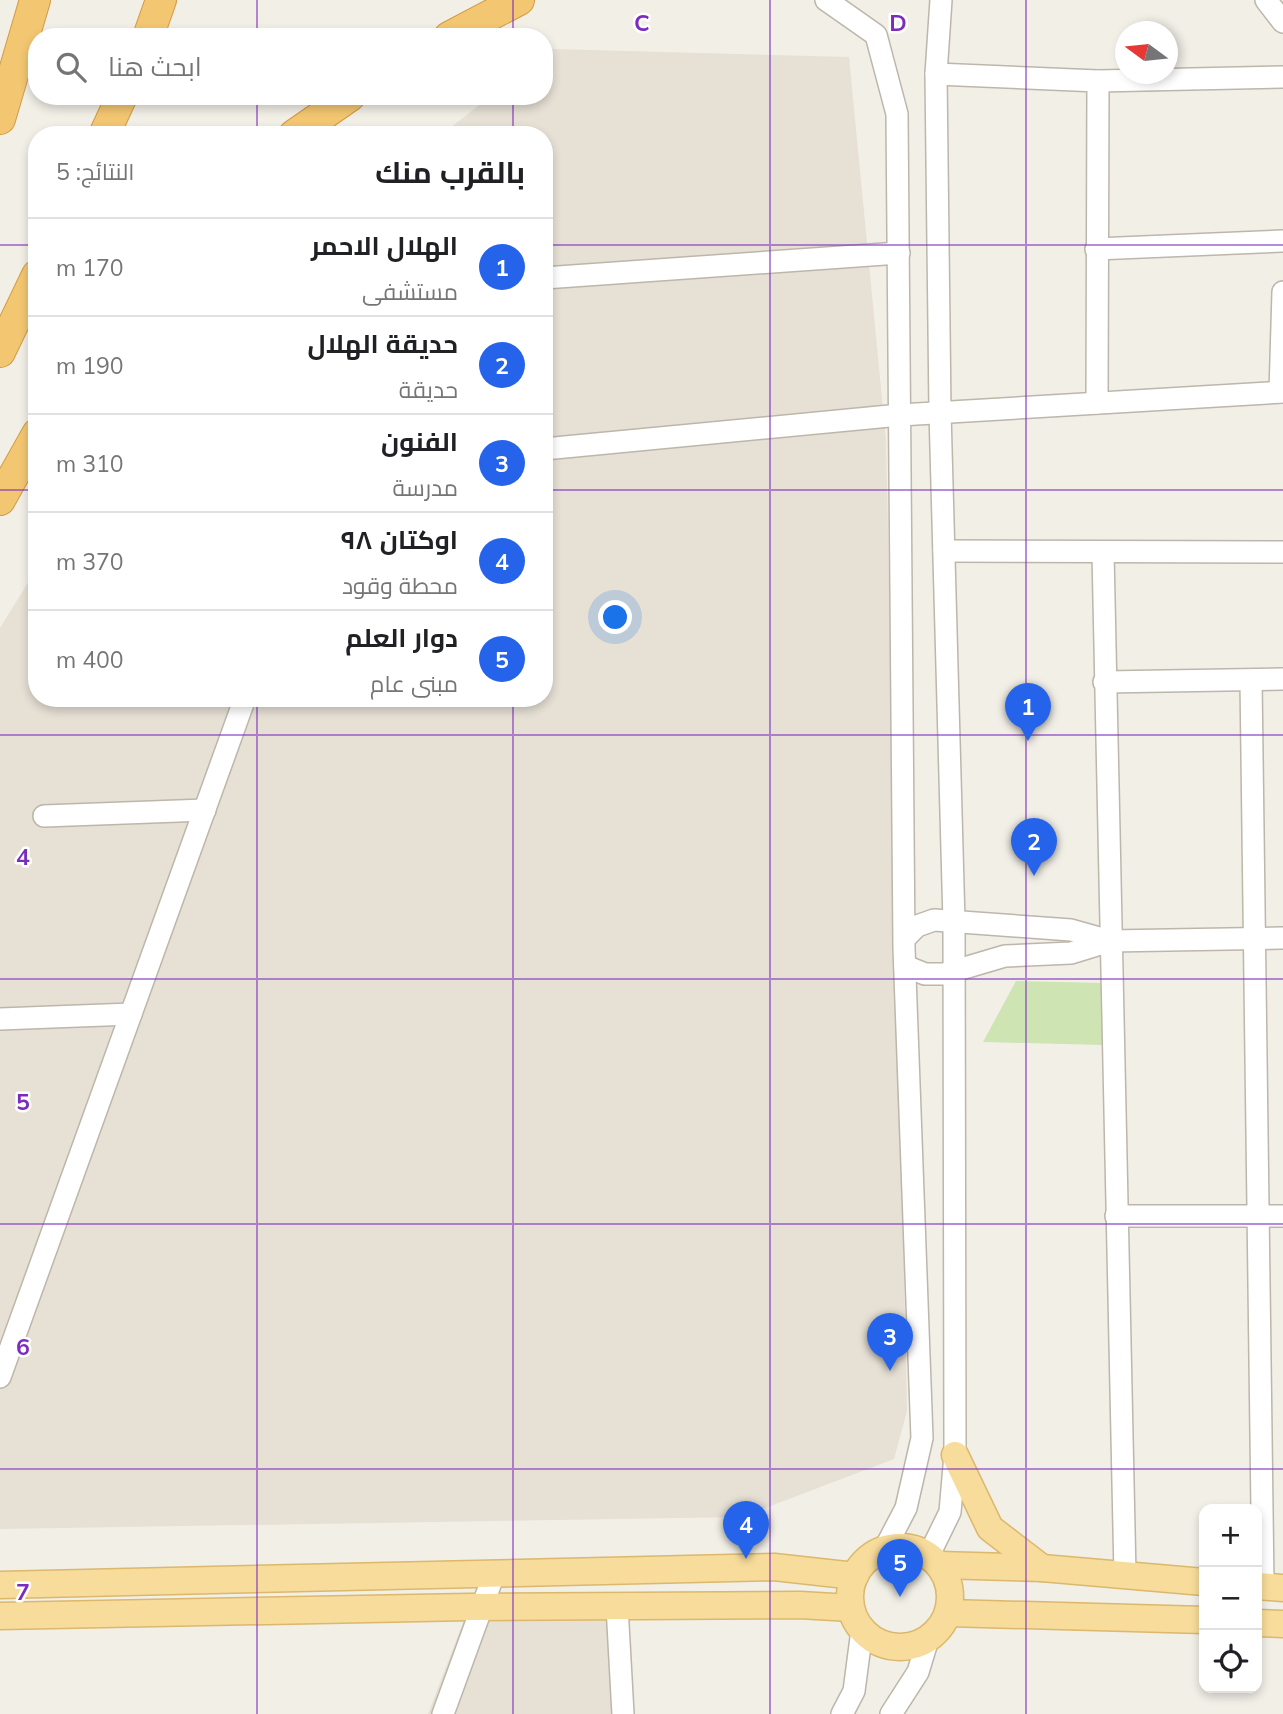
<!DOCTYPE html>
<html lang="ar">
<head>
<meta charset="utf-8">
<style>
	:root { --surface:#fff; --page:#f6f6f6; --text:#202124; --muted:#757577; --line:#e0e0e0; --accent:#2563eb }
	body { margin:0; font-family:Mulish,Cairo,sans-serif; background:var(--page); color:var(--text); direction:rtl }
	.controls { position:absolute; right:21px; bottom:21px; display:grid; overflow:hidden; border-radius:14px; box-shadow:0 4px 10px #0003 }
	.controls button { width:63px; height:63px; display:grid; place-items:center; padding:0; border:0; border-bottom:2px solid var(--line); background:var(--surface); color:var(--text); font:35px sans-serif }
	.compass { position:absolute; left:1115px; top:21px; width:63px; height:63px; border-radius:50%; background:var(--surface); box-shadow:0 4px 10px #0003; rotate:285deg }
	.you { position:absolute; left:616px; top:618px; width:24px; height:24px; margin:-18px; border:5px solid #fff; border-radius:50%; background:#1a73e8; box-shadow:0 0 0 10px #1a73e833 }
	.badge { display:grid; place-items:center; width:46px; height:46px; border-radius:50%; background:var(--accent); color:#fff; font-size:23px; font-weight:700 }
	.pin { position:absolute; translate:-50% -58px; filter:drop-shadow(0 2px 4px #0008) }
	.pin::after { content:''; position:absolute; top:37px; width:24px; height:21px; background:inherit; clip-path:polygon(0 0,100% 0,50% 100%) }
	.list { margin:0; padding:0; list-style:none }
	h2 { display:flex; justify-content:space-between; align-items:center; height:91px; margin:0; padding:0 28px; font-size:30px }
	h2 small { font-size:23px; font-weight:400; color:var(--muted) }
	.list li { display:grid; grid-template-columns:46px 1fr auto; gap:21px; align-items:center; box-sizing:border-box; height:98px; padding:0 28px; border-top:2px solid var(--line) }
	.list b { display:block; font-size:26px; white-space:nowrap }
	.list p { margin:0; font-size:23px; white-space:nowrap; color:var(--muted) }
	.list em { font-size:23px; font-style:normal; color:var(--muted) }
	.icon { flex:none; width:38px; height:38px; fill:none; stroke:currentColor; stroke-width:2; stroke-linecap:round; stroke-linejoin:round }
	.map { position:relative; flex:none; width:1283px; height:1714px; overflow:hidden; direction:ltr }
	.search { position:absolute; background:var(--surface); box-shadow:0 4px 10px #0003; left:28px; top:28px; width:525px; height:77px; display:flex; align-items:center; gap:18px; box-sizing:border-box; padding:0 24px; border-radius:28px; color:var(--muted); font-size:26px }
	.panel { position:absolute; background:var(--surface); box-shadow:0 4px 10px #0003; left:28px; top:126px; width:525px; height:581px; border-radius:28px; direction:rtl }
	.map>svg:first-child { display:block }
	.residential { fill:#e6e0d5 }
	.green { fill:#cee4b3 }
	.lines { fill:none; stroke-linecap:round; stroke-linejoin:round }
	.minor-casing { stroke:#bdb6aa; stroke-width:24 }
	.major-casing { stroke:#dbb86c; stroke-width:29 }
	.highway-casing { stroke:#d29b41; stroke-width:32 }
	.minor { stroke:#fff; stroke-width:21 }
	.major { stroke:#f7dc9b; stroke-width:26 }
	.highway { stroke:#f3c671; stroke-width:30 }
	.grid { fill:none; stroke:#7b2cbf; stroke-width:2; stroke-opacity:0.55 }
	.grid-label { font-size:23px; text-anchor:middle; font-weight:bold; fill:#7b2cbf; stroke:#fff; stroke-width:5; stroke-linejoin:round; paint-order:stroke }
</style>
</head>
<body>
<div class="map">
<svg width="1283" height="1714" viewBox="0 0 1283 1714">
	<rect width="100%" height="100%" fill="#f2efe7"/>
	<!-- residential -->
	<g class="residential">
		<path d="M552,49L849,57L886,440L907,1411L894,1459L742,1517L0,1529V628L37,568V698H544V135H441L491,96H544V56Z"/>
		<path d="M624,1606L626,1714H428L469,1607Z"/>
	</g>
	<!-- green -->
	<path class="green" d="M1016,981L1103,983V1045L983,1042Z"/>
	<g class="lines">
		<!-- minor casing -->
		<g class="minor-casing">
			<g id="minor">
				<path d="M826,0L876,35L897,114L904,948L922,1438L906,1508L884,1550"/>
				<path d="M1266,0L1283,22"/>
				<path d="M936,74L1098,81L1283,77"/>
				<path d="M1096,249L1283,241"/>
				<path d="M544,278L899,253"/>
				<path d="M1280,392L1283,292"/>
				<path d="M1097,403L1098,81"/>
				<path d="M544,449L900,415L1283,392"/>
				<path d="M944,551L1283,552"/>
				<path d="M1103,553L1125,1575"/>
				<path d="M1251,680L1263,1586"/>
				<path d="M1104,682L1283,679"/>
				<path d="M44,816L205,810"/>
				<path d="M905,938L917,926L934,920L1071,930L1110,941L1283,938"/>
				<path d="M905,966L925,974H944L1005,956L1071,953L1110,941"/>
				<path d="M0,1019L131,1014"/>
				<path d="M1116,1216H1283"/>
				<path d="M0,1377L245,698"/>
				<path d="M929,1555L950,1512L955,1455L954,922L940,412L936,74L941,0"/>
				<path d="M617,1606L623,1714"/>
				<path d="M443,1714L494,1574"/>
				<path d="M842,1714L854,1691L862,1630"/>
				<path d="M891,1714L918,1672L928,1639"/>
			</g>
		</g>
		<!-- major casing -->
		<g class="major-casing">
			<g id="major">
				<path d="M955,1455L990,1528L1042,1568"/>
				<circle cx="900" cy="1597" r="50"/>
				<path d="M939,1565L1042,1568L1204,1582"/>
				<path d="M0,1585L774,1567L855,1576"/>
				<path d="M1257,1586L1283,1588"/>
				<path d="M948,1613L1204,1620"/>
				<path d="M0,1616L469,1607L800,1605L851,1608"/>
				<path d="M1257,1623L1283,1624"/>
			</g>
		</g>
		<!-- highway casing -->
		<g class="highway-casing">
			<g id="highway">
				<path d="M148,37L161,0"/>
				<path d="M449,37L519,0"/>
				<path d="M0,119L35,0"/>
				<path d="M104,135L122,96"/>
				<path d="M294,135L350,96"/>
				<path d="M0,352L37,275"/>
				<path d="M0,500L37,434"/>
			</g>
		</g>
		<!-- minor -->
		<use href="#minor" class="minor"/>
		<!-- major -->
		<use href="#major" class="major"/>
		<!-- highway -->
		<use href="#highway" class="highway"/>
	</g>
	<!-- grid -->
	<path class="grid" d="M257,0V37M513,0V37M770,0V1714M1026,0V1714M257,96V135M513,96V135M0,245H37M544,245H1283M0,490H37M544,490H1283M257,698V1714M513,698V1714M0,735H1283M0,979H1283M0,1224H1283M0,1469H1283"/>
	<g class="grid-label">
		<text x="642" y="31">C</text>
		<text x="898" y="31">D</text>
		<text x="23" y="865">4</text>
		<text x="23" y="1110">5</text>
		<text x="23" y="1355">6</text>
		<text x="23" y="1600">7</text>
	</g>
</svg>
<div class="controls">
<button>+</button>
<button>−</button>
<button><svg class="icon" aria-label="locate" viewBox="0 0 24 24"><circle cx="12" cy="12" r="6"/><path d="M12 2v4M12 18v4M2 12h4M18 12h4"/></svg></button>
</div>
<svg class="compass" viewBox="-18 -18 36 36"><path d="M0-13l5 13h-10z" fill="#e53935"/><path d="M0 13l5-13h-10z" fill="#757577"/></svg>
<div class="you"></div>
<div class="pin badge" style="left:1028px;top:741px">1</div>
<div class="pin badge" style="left:1034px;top:876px">2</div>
<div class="pin badge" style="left:890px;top:1371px">3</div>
<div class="pin badge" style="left:746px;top:1559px">4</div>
<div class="pin badge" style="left:900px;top:1597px">5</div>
<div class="search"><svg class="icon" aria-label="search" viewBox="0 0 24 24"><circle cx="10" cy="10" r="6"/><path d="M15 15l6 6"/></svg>ابحث هنا</div>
<section class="panel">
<h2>بالقرب منك<small>النتائج: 5</small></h2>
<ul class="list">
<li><span class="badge">1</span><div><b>الهلال الاحمر</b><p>مستشفى</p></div><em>170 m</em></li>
<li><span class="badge">2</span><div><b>حديقة الهلال</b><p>حديقة</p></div><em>190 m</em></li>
<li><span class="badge">3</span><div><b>الفنون</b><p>مدرسة</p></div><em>310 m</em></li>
<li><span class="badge">4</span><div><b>اوكتان ٩٨</b><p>محطة وقود</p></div><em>370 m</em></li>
<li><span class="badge">5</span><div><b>دوار العلم</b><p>مبنى عام</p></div><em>400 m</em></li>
</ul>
</section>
</div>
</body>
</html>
